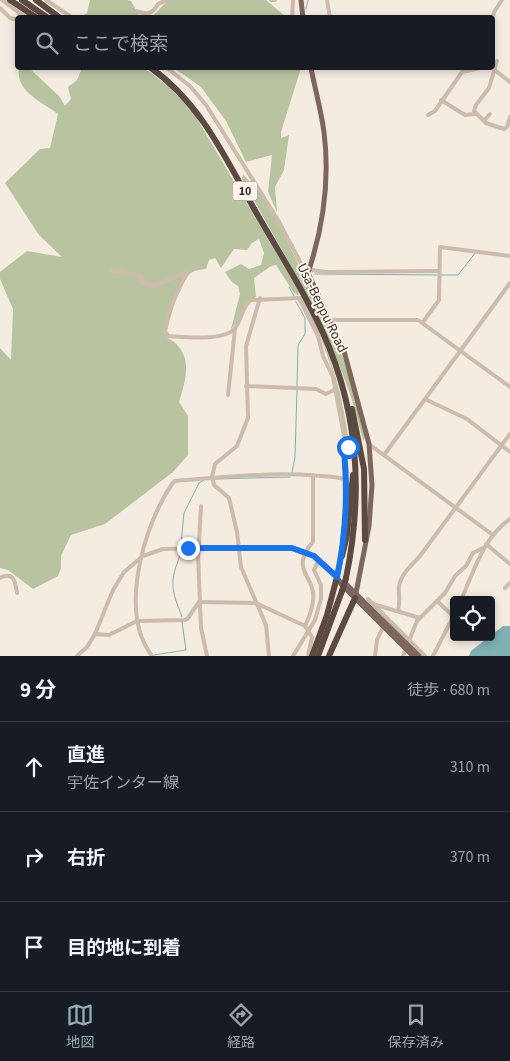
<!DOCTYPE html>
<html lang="ja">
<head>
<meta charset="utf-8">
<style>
	:root { --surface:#171b24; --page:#20242c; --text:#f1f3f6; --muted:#9ea1a6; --line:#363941; --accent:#92aeb2 }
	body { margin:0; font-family:"Source Sans 3","Noto Sans JP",sans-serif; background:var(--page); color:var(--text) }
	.controls { position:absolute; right:15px; bottom:15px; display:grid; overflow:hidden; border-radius:5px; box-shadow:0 2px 8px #0003 }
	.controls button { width:45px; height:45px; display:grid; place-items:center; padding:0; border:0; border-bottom:1px solid var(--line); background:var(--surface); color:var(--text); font:25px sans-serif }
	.stop { position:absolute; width:15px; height:15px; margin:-11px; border:4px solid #1a73e8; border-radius:50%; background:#fff }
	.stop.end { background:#1a73e8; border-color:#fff; box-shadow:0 1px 5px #0008 }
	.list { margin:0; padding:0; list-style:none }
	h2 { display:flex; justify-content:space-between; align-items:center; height:65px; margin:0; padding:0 20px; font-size:21px }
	h2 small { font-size:16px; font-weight:400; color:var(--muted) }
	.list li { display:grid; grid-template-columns:32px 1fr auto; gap:15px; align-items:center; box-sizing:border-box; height:90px; padding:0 20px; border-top:1px solid var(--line) }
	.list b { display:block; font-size:19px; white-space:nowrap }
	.list p { margin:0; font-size:16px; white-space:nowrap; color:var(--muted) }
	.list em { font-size:16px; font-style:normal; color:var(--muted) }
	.icon { flex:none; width:28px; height:28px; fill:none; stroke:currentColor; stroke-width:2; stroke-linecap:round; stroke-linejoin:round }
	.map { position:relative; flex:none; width:510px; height:656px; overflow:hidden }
	.search { position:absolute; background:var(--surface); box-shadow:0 2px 8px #0003; left:15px; right:15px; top:15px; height:55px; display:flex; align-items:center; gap:12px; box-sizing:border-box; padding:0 18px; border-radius:5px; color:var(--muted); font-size:19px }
	.sheet { height:335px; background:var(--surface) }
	nav { display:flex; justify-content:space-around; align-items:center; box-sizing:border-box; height:70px; border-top:1px solid var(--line); background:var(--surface); font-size:14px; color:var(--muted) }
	nav a { display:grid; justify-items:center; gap:2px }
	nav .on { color:var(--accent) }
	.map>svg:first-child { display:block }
	.green { fill:#b8c4a0 }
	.water { fill:#7fb0b2 }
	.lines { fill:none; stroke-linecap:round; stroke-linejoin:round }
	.stream { stroke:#7fb0b2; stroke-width:1 }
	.minor-tunnel { stroke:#cfc6bd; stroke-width:4; stroke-dasharray:4 2; stroke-linecap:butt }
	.minor { stroke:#cdbbac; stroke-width:4 }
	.major { stroke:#7d675c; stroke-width:5 }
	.highway { stroke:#5c4a42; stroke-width:6 }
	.minor-bridge { stroke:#cdbbac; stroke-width:4 }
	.highway-bridge { stroke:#5c4a42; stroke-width:6 }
	.route { stroke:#1a73e8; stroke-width:6 }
	.labels { text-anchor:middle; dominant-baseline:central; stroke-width:4; stroke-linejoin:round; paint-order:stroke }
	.shield { fill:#fbf5ee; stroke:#756b66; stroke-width:1 }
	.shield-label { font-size:12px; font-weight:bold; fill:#3b302b }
	.street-label { font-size:14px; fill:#3b302b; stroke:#fbf5ee }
</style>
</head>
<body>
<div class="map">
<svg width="510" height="656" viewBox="0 0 510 656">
	<rect width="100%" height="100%" fill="#f4ebe1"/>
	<!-- green -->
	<g class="green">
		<path d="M90,0H127L131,1L140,17L78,18L87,13Z"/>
		<path d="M168,0H266L286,17L151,18Z"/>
		<path d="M19,68H29L59,96L65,106L71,99L68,87L77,80L82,68H144L168,86L193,112L299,292L298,295L294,293L276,265L271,266L254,278L256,297C239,305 243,318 231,329L240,294L238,286L232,282L225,272L241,264L249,269L261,265L264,253L259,239L252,243L247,250L234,249L221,268L215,258L209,260L206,269C199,270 192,270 188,276C177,291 169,320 166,337C194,351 187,377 179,402L188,416V455L173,472L105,524L71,535L61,556V568L58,576L33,589L8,570L0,568V348L11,360L13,309L0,279V272L27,251L62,257L39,235L5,183L40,149L50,148L58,114C42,102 15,91 19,68Z"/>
		<path d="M174,68H301L281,132V138L289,135L284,170L275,187L277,212L268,192L272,155L246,162L226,121L201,87Z"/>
		<path d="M243,174L268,203L320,307L340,350L355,395L365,437L363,441C342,345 289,264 242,179Z"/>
		<path d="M303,299C330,349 341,387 349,443L346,440L334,375L321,338L301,302Z"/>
	</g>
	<!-- water -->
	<path class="water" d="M503,626H510V656H469L471,651Z"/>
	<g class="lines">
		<!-- stream -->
		<g class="stream">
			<path d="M306,9L308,0"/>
			<path d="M315,274L437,275"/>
			<path d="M441,275H458L476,252"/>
			<path d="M289,287L294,296"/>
			<path d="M296,302L305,318V334L298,345L297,386"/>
			<path d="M292,473L295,457L297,390"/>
			<path d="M215,479L290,477"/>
			<path d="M181,543L184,513L199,483L204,480"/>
			<path d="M181,553C169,583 171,588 182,617"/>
			<path d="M154,655L186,650L182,622"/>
		</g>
		<!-- minor-tunnel -->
		<path class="minor-tunnel" d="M303,297L312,292"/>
		<!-- minor -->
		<g class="minor">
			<path d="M2,0L26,18"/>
			<path d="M46,0L73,18"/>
			<path d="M271,0H275"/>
			<path d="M327,0L330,18"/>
			<path d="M0,8L10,18L18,20"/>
			<path d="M136,11C147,15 153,14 158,4L167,0"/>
			<path d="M292,18L293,0"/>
			<path d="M492,23L494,12L502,0"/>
			<path d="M497,61L489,88L476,105L474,111L486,123L504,129L507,127L510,117"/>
			<path d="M167,68L190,86L206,105L278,220L304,269L326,272L439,271"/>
			<path d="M492,68L510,82"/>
			<path d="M441,100L465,115L475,114"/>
			<path d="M428,115L435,111L462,72L480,68"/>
			<path d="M484,121L490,114"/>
			<path d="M111,270L142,276L139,281L154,286L187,272L167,315L165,331L168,336C185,337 226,342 236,327C242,318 242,307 251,300L301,298"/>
			<path d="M260,298L246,346L248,418L237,446L215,464L212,477L214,485L229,498L237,532L241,567L266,625L269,656"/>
			<path d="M299,298L318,336L323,356L333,377L346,447"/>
			<path d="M331,320H418L510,387"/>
			<path d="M423,322L439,300L440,247L510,256"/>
			<path d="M246,386L316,389L326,394L336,389"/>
			<path d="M228,395L235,329"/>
			<path d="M425,399L467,419L510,452"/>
			<path d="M370,445L493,535"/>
			<path d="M384,455L510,283"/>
			<path d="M199,542L201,506"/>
			<path d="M486,544L510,564"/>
			<path d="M308,548L313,542V475"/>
			<path d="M198,554L201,628L207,656"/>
			<path d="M303,559C301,572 309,577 312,588C316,599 310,616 305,626"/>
			<path d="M0,578C14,571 15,581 17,593"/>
			<path d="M505,588L510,583"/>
			<path d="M368,599L425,656"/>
			<path d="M461,600C474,571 483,538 510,519"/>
			<path d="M437,601L454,617"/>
			<path d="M199,602L256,603L305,626L312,637L308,656"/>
			<path d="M373,604L420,618"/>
			<path d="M398,611C401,599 398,594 399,586C401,574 412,565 420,556L510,434"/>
			<path d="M95,634L113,590L124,572L143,556L163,549L286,547L314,556L337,577"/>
			<path d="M77,656L87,647L95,634L109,635L137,621L185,620L188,618L199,602"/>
			<path d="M152,656C118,612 144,525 172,484L175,481C231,476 291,470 346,479"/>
			<path d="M293,656L315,620L321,599V585L314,570L319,560"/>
			<path d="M375,656L377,640L384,625"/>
			<path d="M403,656L417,621L445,593L455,576L466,566L473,553L485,547"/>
			<path d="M433,656L454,615"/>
		</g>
		<!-- major -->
		<g class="major">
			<path d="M301,0L303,18"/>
			<path d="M311,68C315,89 321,110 324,132C330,180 323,228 308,273L344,351L369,444L372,485L369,526L355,598"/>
			<path d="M343,539L347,498L344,450L348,447"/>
			<path d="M342,553L337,577L341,584L413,656"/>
			<path d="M344,582L419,656"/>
		</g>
		<!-- highway -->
		<g class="highway">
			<path d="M10,0L37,18"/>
			<path d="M22,0L48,18"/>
			<path d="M36,0L60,18"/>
			<path d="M151,68C200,103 224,155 253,207C279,253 309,298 329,347C359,421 362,501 346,578"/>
			<path d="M352,409L364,469L365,540"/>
			<path d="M342,556L347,535L353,475"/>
			<path d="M312,656L327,615L337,577"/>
			<path d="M318,656L342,591"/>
			<path d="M329,656L355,598"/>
		</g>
		<!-- minor-bridge -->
		<g class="minor-bridge">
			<path d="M198,554L199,542"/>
			<path d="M303,559L308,548"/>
		</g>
		<!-- highway-bridge -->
		<path class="highway-bridge" d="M342,591L346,578"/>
	</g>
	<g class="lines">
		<!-- route -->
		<path class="route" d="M188,548H292L314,556L337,577C346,535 348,493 344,450L348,447"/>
	</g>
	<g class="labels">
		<!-- shield labels -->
		<rect class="shield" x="232.5" y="181.5" width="25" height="19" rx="4"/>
		<g class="shield-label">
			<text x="245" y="191">10</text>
		</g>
		<!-- street labels -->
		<g class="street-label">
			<text transform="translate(322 308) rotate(64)">Usa-Beppu Road</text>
		</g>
	</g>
</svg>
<div class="controls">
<button><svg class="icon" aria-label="locate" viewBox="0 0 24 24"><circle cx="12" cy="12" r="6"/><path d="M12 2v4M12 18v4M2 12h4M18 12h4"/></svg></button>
</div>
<div class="stop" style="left:348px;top:447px"></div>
<div class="stop end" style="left:188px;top:548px"></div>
<div class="search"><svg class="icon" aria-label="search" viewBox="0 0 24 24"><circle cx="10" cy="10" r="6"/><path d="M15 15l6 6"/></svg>ここで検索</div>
</div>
<section class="sheet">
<h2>9 分<small>徒歩 · 680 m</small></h2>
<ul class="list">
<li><svg class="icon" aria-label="ahead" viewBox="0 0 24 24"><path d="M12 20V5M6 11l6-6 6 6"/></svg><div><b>直進</b><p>宇佐インター線</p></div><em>310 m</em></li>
<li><svg class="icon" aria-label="right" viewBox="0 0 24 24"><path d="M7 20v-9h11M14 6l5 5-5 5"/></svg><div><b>右折</b></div><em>370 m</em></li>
<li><svg class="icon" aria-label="arrive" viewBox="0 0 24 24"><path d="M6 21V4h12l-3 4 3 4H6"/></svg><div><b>目的地に到着</b></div></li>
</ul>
</section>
<nav>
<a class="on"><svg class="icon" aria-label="map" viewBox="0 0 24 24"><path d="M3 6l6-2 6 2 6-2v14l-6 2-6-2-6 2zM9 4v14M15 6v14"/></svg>地図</a>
<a><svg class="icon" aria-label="directions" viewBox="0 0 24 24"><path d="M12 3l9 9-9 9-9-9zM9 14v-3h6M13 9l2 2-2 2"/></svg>経路</a>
<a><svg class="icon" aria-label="saved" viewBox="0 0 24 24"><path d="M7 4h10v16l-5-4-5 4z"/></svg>保存済み</a>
</nav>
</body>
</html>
